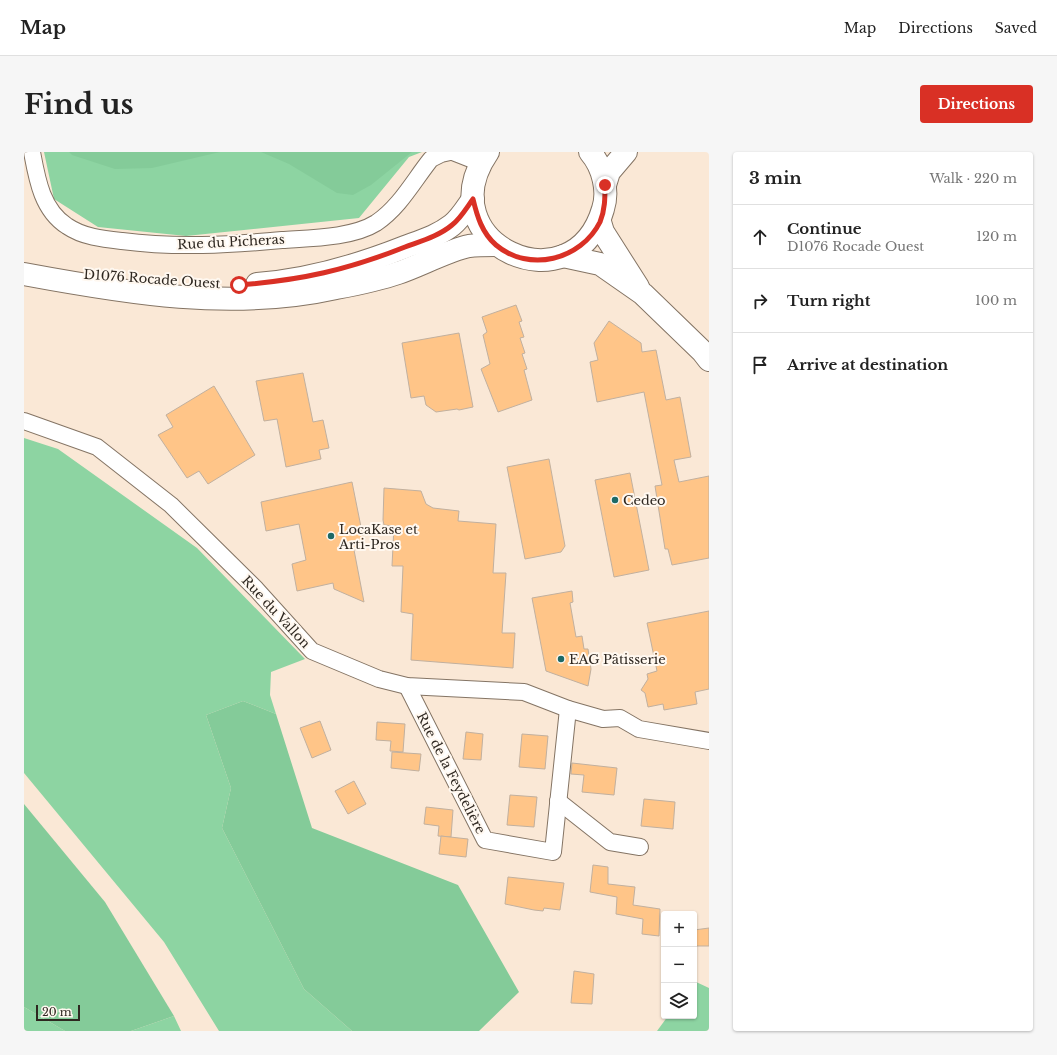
<!DOCTYPE html>
<html lang="en">
<head>
<meta charset="utf-8">
<style>
	:root { --surface:#fff; --page:#f6f6f6; --text:#222; --muted:#767676; --line:#e0e0e0; --accent:#d93025 }
	body { margin:0; font-family:"Libre Baskerville",serif; background:var(--page); color:var(--text) }
	.controls { position:absolute; right:12px; bottom:12px; display:grid; overflow:hidden; border-radius:4px; box-shadow:0 1px 3px #0004 }
	.controls button { width:36px; height:36px; display:grid; place-items:center; padding:0; border:0; border-bottom:1px solid var(--line); background:var(--surface); color:var(--text); font:20px sans-serif }
	.scale { position:absolute; left:12px; bottom:10px; width:44px; box-sizing:border-box; padding-left:4px; border:2px solid #2e2720; border-top:0; font-size:11px; line-height:14px; white-space:nowrap; color:#2e2720; -webkit-text-stroke:3px #fff8f0; paint-order:stroke }
	.stop { position:absolute; width:12px; height:12px; margin:-9px; border:3px solid #d93025; border-radius:50%; background:#fff }
	.stop.end { background:#d93025; border-color:#fff; box-shadow:0 1px 4px #0008 }
	.list { margin:0; padding:0; list-style:none }
	h2 { display:flex; justify-content:space-between; align-items:center; height:52px; margin:0; padding:0 16px; font-size:17px }
	h2 small { font-size:13px; font-weight:400; color:var(--muted) }
	.list li { display:grid; grid-template-columns:26px 1fr auto; gap:12px; align-items:center; box-sizing:border-box; height:64px; padding:0 16px; border-top:1px solid var(--line) }
	.list b { display:block; font-size:15px; white-space:nowrap }
	.list p { margin:0; font-size:13px; white-space:nowrap; color:var(--muted) }
	.list em { font-size:13px; font-style:normal; color:var(--muted) }
	.icon { flex:none; width:22px; height:22px; fill:none; stroke:currentColor; stroke-width:2; stroke-linecap:round; stroke-linejoin:round }
	.map { position:relative; flex:none; width:685px; height:879px; overflow:hidden; border-radius:4px }
	header { display:flex; align-items:center; gap:24px; box-sizing:border-box; height:56px; padding:0 20px; background:var(--surface); border-bottom:1px solid var(--line) }
	header strong { font-size:19px }
	nav { display:flex; gap:22px; margin-inline-start:auto; font-size:14px }
	.intro { display:flex; align-items:center; justify-content:space-between; box-sizing:border-box; height:96px; padding:0 24px }
	h1 { margin:0; font-size:28px }
	.button { padding:10px 18px; border-radius:4px; background:var(--accent); color:#fff; font-size:14px; font-weight:700 }
	main { display:flex; gap:24px; padding:0 24px }
	aside { flex:1; background:var(--surface); border-radius:4px; box-shadow:0 1px 3px #0004 }
	.map>svg:first-child { display:block }
	.green { fill:#8dd4a2 }
	.forest { fill:#84cb99 }
	.building { fill:#ffc588; stroke:#c1b09f }
	.lines { fill:none; stroke-linecap:round; stroke-linejoin:round }
	.street-casing { stroke:#847464; stroke-width:18 }
	.secondary-casing { stroke:#847464; stroke-width:24 }
	.primary-casing { stroke:#847464; stroke-width:24 }
	.street { stroke:#fff; stroke-width:16 }
	.secondary { stroke:#fff; stroke-width:22 }
	.primary { stroke:#fff; stroke-width:22 }
	.route { stroke:#d93025; stroke-width:5 }
	.poi-dot { fill:#1d6966; stroke:#fff8f0; stroke-width:1.5 }
	.labels { text-anchor:middle; dominant-baseline:central; stroke-width:4; stroke-linejoin:round; paint-order:stroke }
	.street-label { font-size:13px; fill:#2e2720; stroke:#fff8f0 }
	.poi-label { font-size:13px; fill:#2e2720; stroke:#fff8f0; text-anchor:start }
</style>
</head>
<body>
<header>
<strong>Map</strong>
<nav><a>Map</a><a>Directions</a><a>Saved</a></nav>
</header>
<div class="intro"><h1>Find us</h1><a class="button">Directions</a></div>
<main>
<div class="map">
<svg width="685" height="879" viewBox="0 0 685 879">
	<rect width="100%" height="100%" fill="#fae8d6"/>
	<!-- green -->
	<g class="green">
		<path d="M20,0H398L385,5L335,66L162,84L74,75L30,47Z"/>
		<path d="M0,286L34,297L173,396L281,507L247,520L246,543L252,562L219,549L182,563L207,636L198,676L280,837L328,879H195L140,790L0,621Z"/>
		<path d="M670,829L685,836V879H633L644,864H670Z"/>
		<path d="M0,855L41,879H0Z"/>
		<path d="M150,864L157,879H107Z"/>
	</g>
	<!-- forest -->
	<g class="forest">
		<path d="M45,0H196L128,16L91,17L48,3Z"/>
		<path d="M237,0H388L347,33L329,43L313,41L265,12Z"/>
		<path d="M219,549L252,562L288,676L434,733L495,840L455,879H328L280,837L198,676L207,636L182,563Z"/>
		<path d="M0,652L81,750L150,864L107,879H41L0,855Z"/>
	</g>
	<!-- building -->
	<g class="building">
		<path d="M492,153L498,169L495,170L500,185L496,186L501,201L498,202L503,217L500,218L508,248L474,260L457,217L466,212L459,183L463,180L458,165Z"/>
		<path d="M585,169L617,191L618,200L632,198L642,248L656,245L667,305L650,308L655,330L685,324V406L648,413L644,397H641L631,334L638,333L620,240L573,250L566,210L574,208L570,191Z"/>
		<path d="M435,181L449,255L435,258L433,257L412,260L402,253L400,244L387,246L378,191Z"/>
		<path d="M279,221L289,270L299,268L305,296L295,298L297,307L262,315L253,267L240,269L232,229Z"/>
		<path d="M190,234L231,303L184,332L175,319L163,326L134,283L149,275L142,263Z"/>
		<path d="M525,307L541,394L537,400L501,407L483,315Z"/>
		<path d="M606,321L625,418L590,425L571,328Z"/>
		<path d="M328,330L341,395L330,398L340,450L310,437L309,431L273,439L268,412L282,408L275,372L242,379L237,350Z"/>
		<path d="M360,336L397,339L402,352L409,356L435,359L434,369L472,372L469,421H482L478,481H491L489,516L387,508L389,462L377,460L379,414H368L370,374L360,373L359,368Z"/>
		<path d="M548,439L549,450L546,451L552,485L558,484L560,497H564L567,517L564,534L522,519L508,446Z"/>
		<path d="M685,459V537L671,540L673,552L640,558L639,552L624,555L621,541L617,538L624,527L623,522L633,519L623,471Z"/>
		<path d="M296,569L307,598L288,606L276,576Z"/>
		<path d="M353,570L381,572L379,600L366,599L367,589L352,588Z"/>
		<path d="M442,580L459,582L457,608L439,607Z"/>
		<path d="M498,582L524,584L521,617L495,615Z"/>
		<path d="M368,600L397,602L395,619L367,616Z"/>
		<path d="M548,611L593,616L590,643L558,640L560,623L547,622Z"/>
		<path d="M330,629L342,652L324,662L311,639Z"/>
		<path d="M486,643L513,645L510,675L483,673Z"/>
		<path d="M620,647L651,650L649,677L617,674Z"/>
		<path d="M402,655L429,658L427,685L414,684L415,674L400,672Z"/>
		<path d="M417,684L444,687L442,705L415,702Z"/>
		<path d="M569,713L584,715V732L611,735L609,753L636,757L635,784L618,782L619,767L592,762L593,745L566,740Z"/>
		<path d="M484,725L540,731L536,758L520,756L519,759L510,758L481,752Z"/>
		<path d="M685,776V794H670V778Z"/>
		<path d="M550,819L570,822L568,852L547,851Z"/>
	</g>
	<g class="lines">
		<!-- street casing -->
		<g class="street-casing">
			<g id="street">
				<path d="M8,0C13,27 18,58 43,74C59,85 79,87 98,89C152,96 204,93 258,88C286,86 328,86 352,71C376,55 390,28 407,7L417,2L426,0"/>
				<path d="M429,0L457,11"/>
				<path d="M0,269L73,295L147,353L232,437L288,499L355,527L383,534L500,540L544,557L579,567L596,566L615,577L685,589"/>
				<path d="M383,534L461,688L529,700L544,557"/>
				<path d="M534,649L586,690L616,695"/>
			</g>
		</g>
		<!-- secondary casing -->
		<g class="secondary-casing">
			<g id="secondary">
				<path d="M576,70L579,80L614,135"/>
				<path d="M539,104L576,112L619,142L678,199L685,208"/>
			</g>
		</g>
		<!-- primary casing -->
		<g class="primary-casing">
			<g id="primary">
				<path d="M464,0C401,91 549,159 579,57C585,39 579,15 566,0"/>
				<path d="M581,33L585,20L602,0"/>
				<path d="M0,122C102,141 209,159 312,136C333,132 354,128 374,121C395,114 425,98 445,94C453,93 463,93 472,93"/>
				<path d="M233,132C285,128 333,114 381,95C397,89 414,84 428,73C437,66 443,55 449,47"/>
			</g>
		</g>
		<!-- street -->
		<use href="#street" class="street"/>
		<!-- secondary -->
		<use href="#secondary" class="secondary"/>
		<!-- primary -->
		<use href="#primary" class="primary"/>
	</g>
	<g class="lines">
		<!-- route -->
		<path class="route" d="M215,133C278,128 323,118 381,95C397,89 415,84 428,73C437,66 443,55 449,47C453,64 458,81 472,93C505,121 557,108 576,70C581,58 581,46 581,33"/>
	</g>
	<!-- markers -->
	<g class="poi-dot">
		<circle cx="591" cy="348" r="4"/>
		<circle cx="307" cy="384" r="4"/>
		<circle cx="537" cy="507" r="4"/>
	</g>
	<g class="labels">
		<!-- street labels -->
		<g class="street-label">
			<text transform="translate(207 90) rotate(-3)">Rue du Picheras</text>
			<text transform="translate(128 127) rotate(4)">D1076 Rocade Ouest</text>
			<text transform="translate(252 460) rotate(47)">Rue du Vallon</text>
			<text transform="translate(427 621) rotate(63)">Rue de la Feydelière</text>
		</g>
		<!-- poi labels -->
		<g class="poi-label">
			<text x="599" y="348">Cedeo</text>
			<text x="315" y="377">LocaKase et<tspan x="315" dy="15">Arti-Pros</tspan></text>
			<text x="545" y="507">EAG Pâtisserie</text>
		</g>
	</g>
</svg>
<div class="controls">
<button>+</button>
<button>−</button>
<button><svg class="icon" aria-label="layers" viewBox="0 0 24 24"><path d="M12 4l9 5-9 5-9-5zM3 14l9 5 9-5"/></svg></button>
</div>
<div class="scale">20 m</div>
<div class="stop" style="left:215px;top:133px"></div>
<div class="stop end" style="left:581px;top:33px"></div>
</div>
<aside>
<h2>3 min<small>Walk · 220 m</small></h2>
<ul class="list">
<li><svg class="icon" aria-label="ahead" viewBox="0 0 24 24"><path d="M12 20V5M6 11l6-6 6 6"/></svg><div><b>Continue</b><p>D1076 Rocade Ouest</p></div><em>120 m</em></li>
<li><svg class="icon" aria-label="right" viewBox="0 0 24 24"><path d="M7 20v-9h11M14 6l5 5-5 5"/></svg><div><b>Turn right</b></div><em>100 m</em></li>
<li><svg class="icon" aria-label="arrive" viewBox="0 0 24 24"><path d="M6 21V4h12l-3 4 3 4H6"/></svg><div><b>Arrive at destination</b></div></li>
</ul>
</aside>
</main>
</body>
</html>
